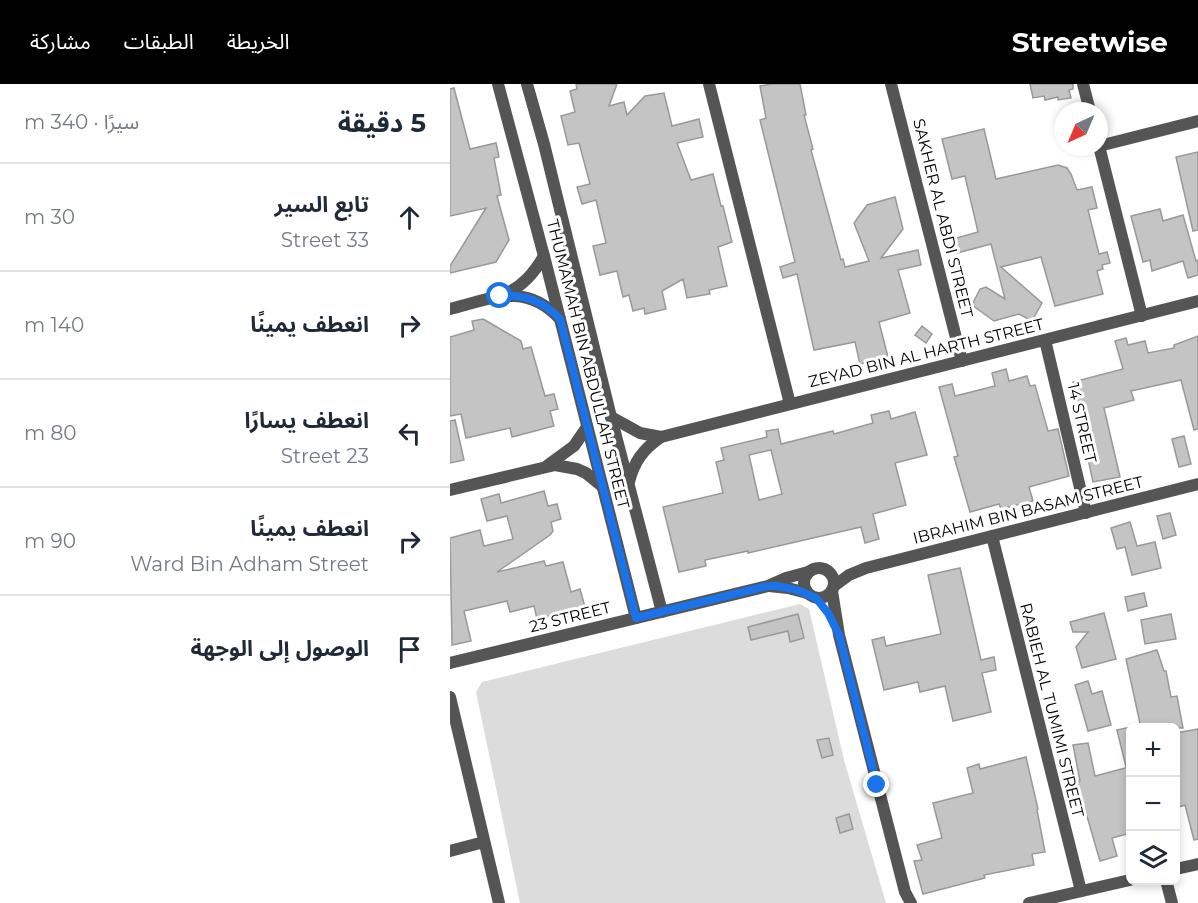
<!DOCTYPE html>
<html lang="ar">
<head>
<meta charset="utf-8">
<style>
	:root { --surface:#fff; --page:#f6f6f7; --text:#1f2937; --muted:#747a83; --line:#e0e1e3; --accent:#000 }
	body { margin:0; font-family:Montserrat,"Noto Sans Arabic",sans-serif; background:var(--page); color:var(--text); direction:rtl }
	.controls { position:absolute; right:18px; bottom:18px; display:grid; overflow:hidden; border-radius:9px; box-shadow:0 3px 9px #0003 }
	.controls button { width:54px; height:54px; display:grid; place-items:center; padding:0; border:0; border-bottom:2px solid var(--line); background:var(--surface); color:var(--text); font:30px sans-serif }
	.compass { position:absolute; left:604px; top:18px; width:54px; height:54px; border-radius:50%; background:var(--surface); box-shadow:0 3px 9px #0003; rotate:224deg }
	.stop { position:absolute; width:18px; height:18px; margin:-14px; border:4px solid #1a73e8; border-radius:50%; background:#fff }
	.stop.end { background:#1a73e8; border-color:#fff; box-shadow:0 2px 6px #0008 }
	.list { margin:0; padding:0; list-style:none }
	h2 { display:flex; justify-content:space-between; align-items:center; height:78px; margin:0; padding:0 24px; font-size:26px }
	h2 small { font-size:20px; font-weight:400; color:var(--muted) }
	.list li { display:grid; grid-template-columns:39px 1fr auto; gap:18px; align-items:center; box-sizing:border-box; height:108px; padding:0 24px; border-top:2px solid var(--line) }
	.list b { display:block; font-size:22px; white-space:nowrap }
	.list p { margin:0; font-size:20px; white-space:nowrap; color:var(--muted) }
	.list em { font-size:20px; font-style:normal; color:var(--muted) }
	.icon { flex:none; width:33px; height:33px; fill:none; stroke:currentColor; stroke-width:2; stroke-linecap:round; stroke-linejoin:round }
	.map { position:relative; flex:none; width:748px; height:819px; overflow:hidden; direction:ltr }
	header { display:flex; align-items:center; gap:36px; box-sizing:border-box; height:84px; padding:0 30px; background:var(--accent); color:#fff }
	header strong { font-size:28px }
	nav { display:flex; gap:33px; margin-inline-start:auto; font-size:21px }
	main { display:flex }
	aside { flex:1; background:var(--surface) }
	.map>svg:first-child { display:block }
	.green { fill:#dcdcdc }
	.building { fill:#c4c4c4; stroke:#999; stroke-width:1.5; fill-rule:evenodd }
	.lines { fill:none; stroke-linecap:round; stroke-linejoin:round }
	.street { stroke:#555; stroke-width:12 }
	.route { stroke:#1a73e8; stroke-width:8 }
	.labels { text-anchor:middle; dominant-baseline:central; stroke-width:6; stroke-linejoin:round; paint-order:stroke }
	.street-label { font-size:16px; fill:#000; stroke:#fff }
</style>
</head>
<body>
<header>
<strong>Streetwise</strong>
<nav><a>الخريطة</a><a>الطبقات</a><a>مشاركة</a></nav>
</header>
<main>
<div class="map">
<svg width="748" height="819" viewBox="0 0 748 819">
	<rect width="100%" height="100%" fill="#fff"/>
	<!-- green -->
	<path class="green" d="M350,520L359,525L394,676L436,819H70L26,608L32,598Z"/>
	<!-- building -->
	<g class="building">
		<path d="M126,0H167L159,22L174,18L177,31L195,12L214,9L222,42L249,35L253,53L227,59L241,96L263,90L271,122H273L282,158L268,163L277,202L259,206L260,210L237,214L233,195L212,207L216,225L195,230L194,224L183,227L179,211L173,213L167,187L150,191L143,162L156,159L146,116L132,120L127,103L140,100L129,59L118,61L111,32L125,28L120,7L127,5Z"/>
		<path d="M322,0H350L356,31H354L363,65L361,66L391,176L393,175L395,183L419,177L404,139L417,121L445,113L453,145L431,174L468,166L471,181L448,186L460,229L429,238L438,273L410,280L405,258L364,266L347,190L333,194L330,183L345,178L310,36L316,34L310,2Z"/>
		<path d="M580,0H623V5L619,6L621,14L608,16V13L595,16L594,12L583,14Z"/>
		<path d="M4,4L20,65L46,59L49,73L44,74L51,111L47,112L59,156L46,178L0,189V182L36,124L0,132V5Z"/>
		<path d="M534,45L546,95L608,81L617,84L621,90L627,106L642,103L647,124L638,126L649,170L657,168L660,179L652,181L653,185L647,187L653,210L605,222L591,173L551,183L592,219L582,237L569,230L544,237L522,221L530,205L536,203L555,215L541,160L507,169L503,155L528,148L515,92L502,95L492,55Z"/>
		<path d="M748,68V146L743,147L726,73Z"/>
		<path d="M710,125L713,137L733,131L746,177L748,176V191L738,194L733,177L702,187L700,176L693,178L681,132Z"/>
		<path d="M33,235L71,257L73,265L81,263L95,312L104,310L108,325L100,327L104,342L62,353L60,344L16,354L11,330L0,332V253L24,246L22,237Z"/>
		<path d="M472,242L482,250L476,259L465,251Z"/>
		<path d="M748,252V345L744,346L731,296L681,307L684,316L654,324L670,393L643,398L631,343L634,342L623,298L673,285L665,257L676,254L678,261L695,257L698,269L724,264V261Z"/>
		<path d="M556,285L559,297L577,292L580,302L585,301L598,347L608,345L619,392L579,403L583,417L551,425L549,420L520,428L504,373L508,372L489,303L502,300L505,312L545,302L542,289Z"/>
		<path d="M439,327L441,335L465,328L477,371L445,379L456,421L423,430L429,455L415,459L411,443L298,469V467L255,476L256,482L229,488L213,423L273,409L266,378L274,376L271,364L317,353L316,347L328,345L331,360L383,347L384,350L423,339L421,331ZM321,366L332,410L309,416L299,371Z"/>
		<path d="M5,336L14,376L0,379V337Z"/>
		<path d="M734,352L741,380L729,383L722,355Z"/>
		<path d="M94,407L98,422L107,420L111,435L101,438L103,447L100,451L47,488L94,477L96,482L113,478L121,508L130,505L135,523L87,535L84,522L60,528L57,517L14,527L21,557L2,561L0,454L30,446L34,462L63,455L57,432L37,437L31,415L49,410L51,419Z"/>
		<path d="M720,429L726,451L713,455L707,432Z"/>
		<path d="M680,438L687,462L705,458L711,484L682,491L675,463L667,465L661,444Z"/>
		<path d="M510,484L531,576L544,573L546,586L532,589L541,628L503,637L495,602L470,608L468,598L434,606L422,556L434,553L436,562L491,550L478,491Z"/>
		<path d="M694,509L697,522L678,527L675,513Z"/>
		<path d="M654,529L666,575L632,584L626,563L638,548H623L620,538Z"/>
		<path d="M348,530L354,554L340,558L338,547L301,556L298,543Z"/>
		<path d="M721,530L726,555L695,560L691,536Z"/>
		<path d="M707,566L714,587H716L721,613L727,612L733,644H691L676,575Z"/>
		<path d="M638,597L642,610L652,607L661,641L638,647L625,601Z"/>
		<path d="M681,643V749L662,754L667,772L650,777L627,698L630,697L623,661L638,659L645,692L679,683H676L667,646Z"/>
		<path d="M748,645V755L744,756L735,721L726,724V649Z"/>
		<path d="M379,654L383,671L372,674L367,656Z"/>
		<path d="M576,673L588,725L587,726L595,768L582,770L584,781L534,791L535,794L473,810L464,777L472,776L467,761L492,754L483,719L523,709L517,684L529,680L530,685Z"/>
		<path d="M399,730L403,745L390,749L386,734Z"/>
	</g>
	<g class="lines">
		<!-- street -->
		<g class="street">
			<path d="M48,0L94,172L186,534"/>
			<path d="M77,0L94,60L161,333L212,528"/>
			<path d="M259,0L340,320"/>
			<path d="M441,0L512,277"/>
			<path d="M633,0L640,27"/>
			<path d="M649,62L692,232"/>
			<path d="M649,62L748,37"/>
			<path d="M55,210C73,202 84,189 94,172"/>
			<path d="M0,225C42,214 76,198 110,235"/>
			<path d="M595,256L636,429"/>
			<path d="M161,333L190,349L211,353"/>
			<path d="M98,381L124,362L137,343"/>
			<path d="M179,398C184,378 193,365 211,353L748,217"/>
			<path d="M0,406L105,381L127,385L136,389L152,402"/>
			<path d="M542,452L631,807"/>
			<circle cx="369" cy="499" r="15"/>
			<path d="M319,502L338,504L357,509"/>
			<path d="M384,502L399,491L416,484L748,400"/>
			<path d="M382,507L389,551L455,808L461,819"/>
			<path d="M0,579L318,502L336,494L358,488"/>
			<path d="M0,613L49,819"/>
			<path d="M0,767L34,758"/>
			<path d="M726,785L748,780"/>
			<path d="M716,796L722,819"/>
			<path d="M579,819L680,796"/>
		</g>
	</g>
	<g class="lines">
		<!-- route -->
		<path class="route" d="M50,212C75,210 93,217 110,235L186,534L318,502H327L347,506L366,514L378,529L389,551L427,701"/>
	</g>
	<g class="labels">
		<!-- street labels -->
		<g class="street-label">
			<text transform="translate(493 134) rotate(76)">SAKHER AL ABDI STREET</text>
			<text transform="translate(476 269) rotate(-14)">ZEYAD BIN AL HARTH STREET</text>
			<text transform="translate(138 280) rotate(76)">THUMAMAH BIN ABDULLAH STREET</text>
			<text transform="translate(632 339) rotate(77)">14 STREET</text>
			<text transform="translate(578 426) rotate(-14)">IBRAHIM BIN BASAM STREET</text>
			<text transform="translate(120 533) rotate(-14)">23 STREET</text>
			<text transform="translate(602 626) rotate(76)">RABIEH AL TUMIMI STREET</text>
		</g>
	</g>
</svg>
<div class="controls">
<button>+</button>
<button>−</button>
<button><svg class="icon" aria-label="layers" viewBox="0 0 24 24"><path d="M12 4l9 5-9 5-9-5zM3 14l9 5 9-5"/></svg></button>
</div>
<svg class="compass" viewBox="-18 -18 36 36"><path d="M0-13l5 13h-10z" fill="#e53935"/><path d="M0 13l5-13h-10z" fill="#747a83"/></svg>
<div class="stop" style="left:50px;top:212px"></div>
<div class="stop end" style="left:427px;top:701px"></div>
</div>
<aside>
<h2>5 دقيقة<small>سيرًا · 340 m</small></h2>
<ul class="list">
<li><svg class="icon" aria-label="ahead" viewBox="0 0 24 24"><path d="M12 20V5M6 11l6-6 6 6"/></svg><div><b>تابع السير</b><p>33 Street</p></div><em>30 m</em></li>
<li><svg class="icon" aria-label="right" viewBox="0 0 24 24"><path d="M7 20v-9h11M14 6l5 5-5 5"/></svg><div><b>انعطف يمينًا</b></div><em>140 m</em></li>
<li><svg class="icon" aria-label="left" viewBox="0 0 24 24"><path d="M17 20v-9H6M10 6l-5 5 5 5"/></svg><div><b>انعطف يسارًا</b><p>23 Street</p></div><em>80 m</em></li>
<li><svg class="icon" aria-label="right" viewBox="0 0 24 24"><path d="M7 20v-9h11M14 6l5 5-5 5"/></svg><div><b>انعطف يمينًا</b><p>Ward Bin Adham Street</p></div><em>90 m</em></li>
<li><svg class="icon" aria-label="arrive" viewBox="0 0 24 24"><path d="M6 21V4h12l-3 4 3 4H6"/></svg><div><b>الوصول إلى الوجهة</b></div></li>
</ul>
</aside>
</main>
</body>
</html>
